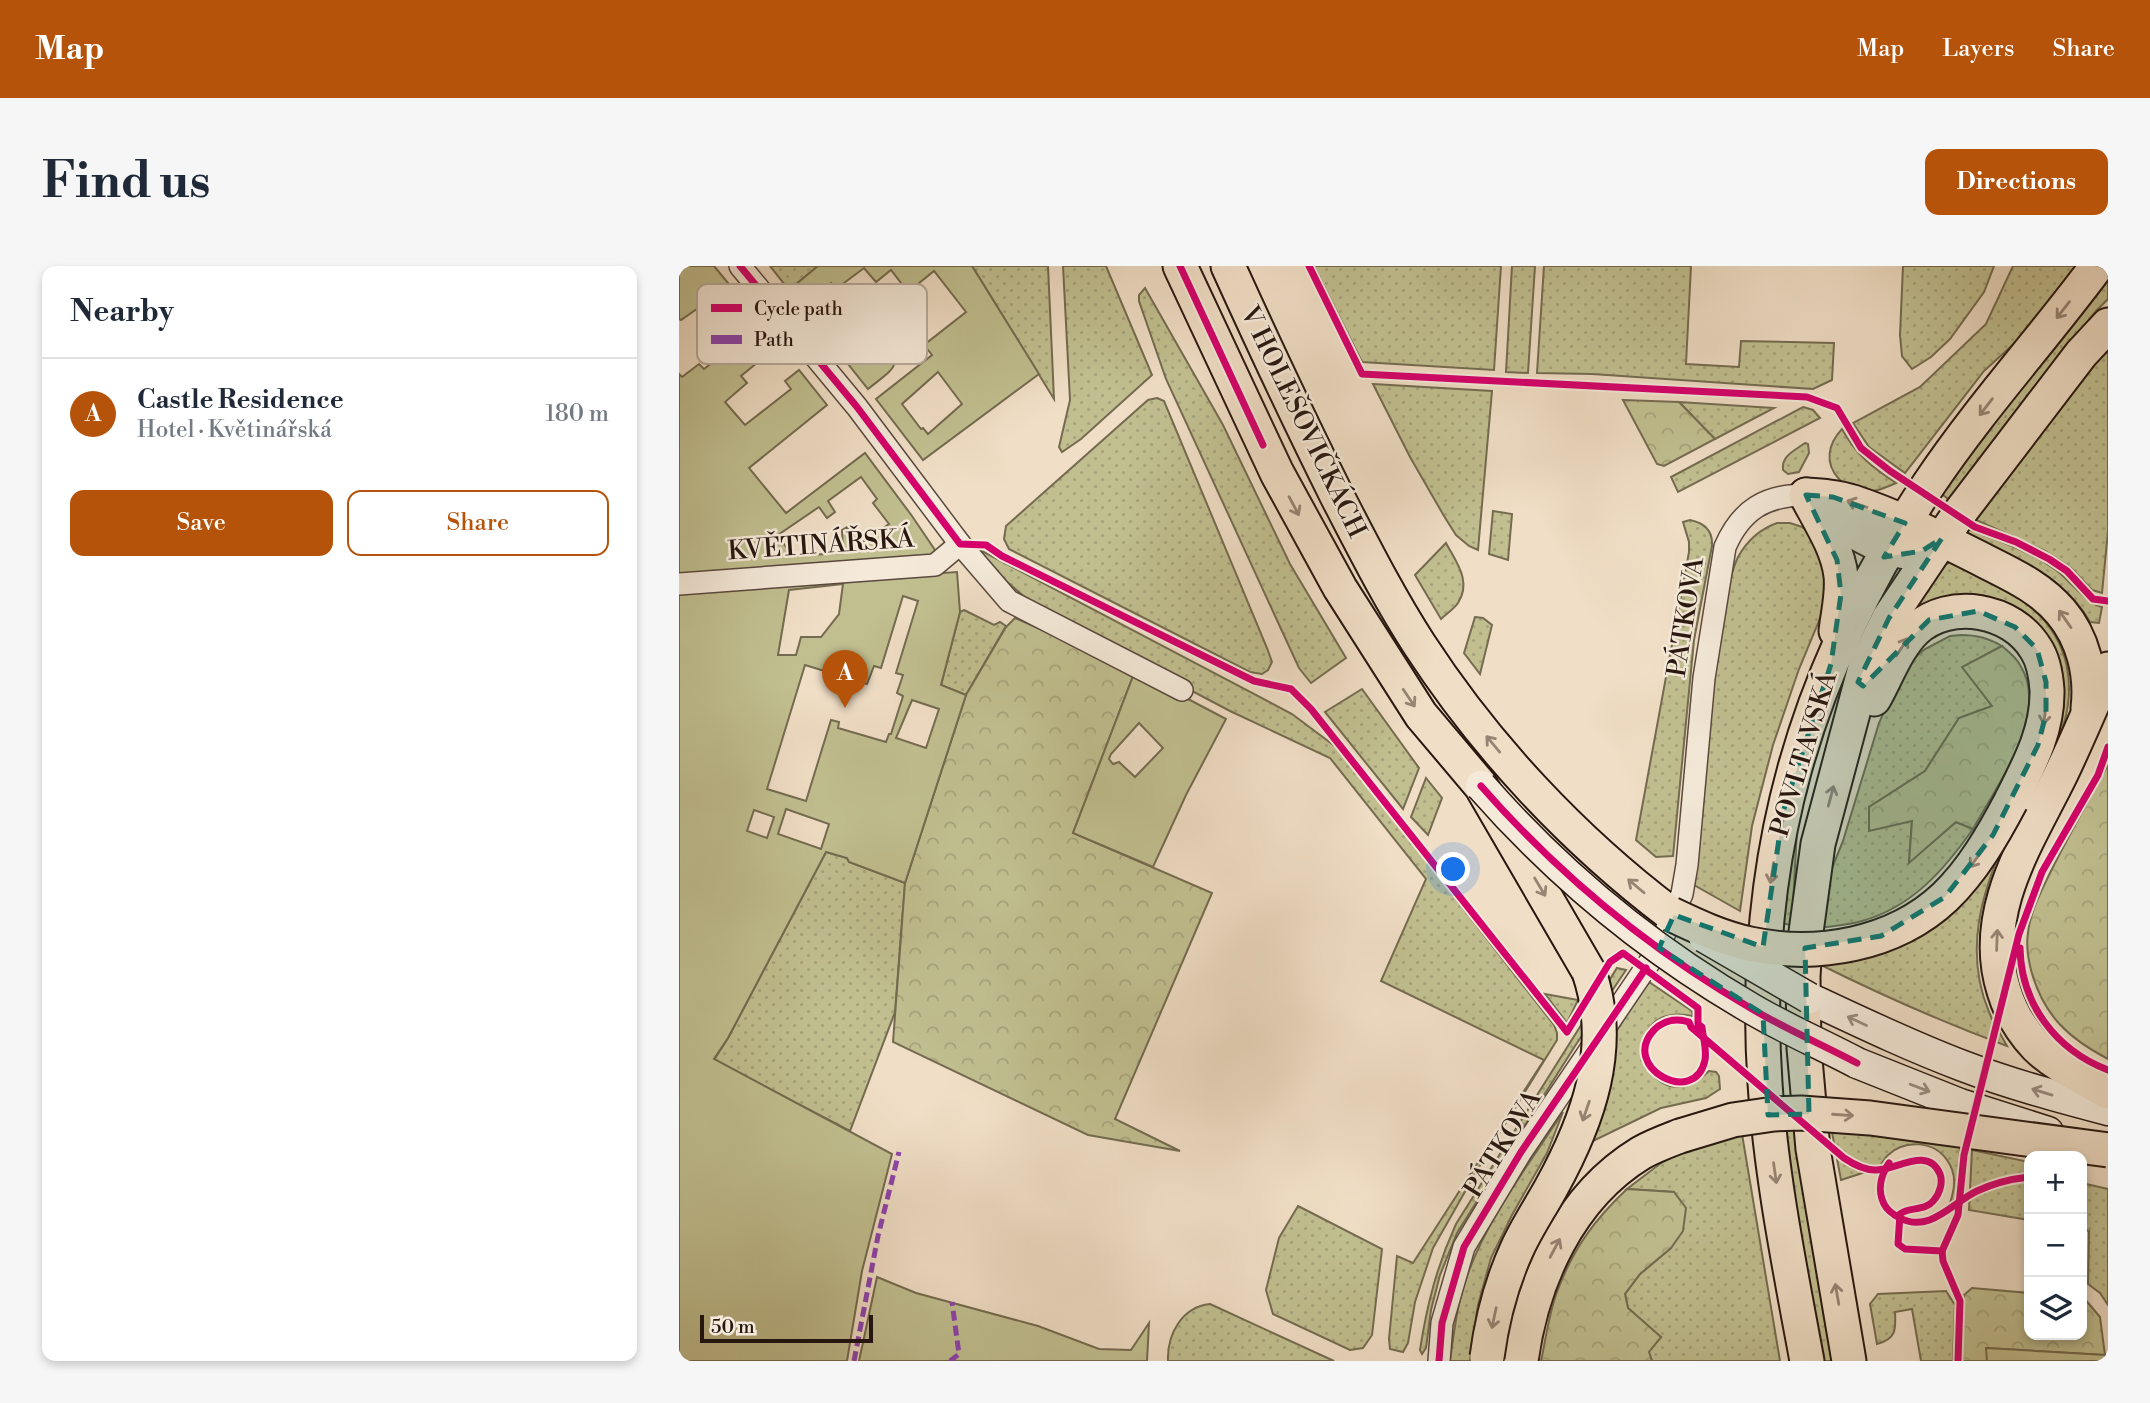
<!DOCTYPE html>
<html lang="en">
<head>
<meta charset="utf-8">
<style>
	:root { --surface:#fff; --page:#f6f6f7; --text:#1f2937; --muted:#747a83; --line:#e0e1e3; --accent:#b45309 }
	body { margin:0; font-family:"Libre Bodoni",serif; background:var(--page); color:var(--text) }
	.controls { position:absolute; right:21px; bottom:21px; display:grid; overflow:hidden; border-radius:14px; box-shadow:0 4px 10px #0003 }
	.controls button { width:63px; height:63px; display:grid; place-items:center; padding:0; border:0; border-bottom:2px solid var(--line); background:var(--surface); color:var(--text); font:35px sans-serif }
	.scale { position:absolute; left:21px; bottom:18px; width:173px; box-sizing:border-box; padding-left:7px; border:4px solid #281710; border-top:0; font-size:19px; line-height:24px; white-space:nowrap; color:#281710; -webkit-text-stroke:5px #f5eada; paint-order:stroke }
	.you { position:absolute; left:775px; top:604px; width:24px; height:24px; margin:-18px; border:5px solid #fff; border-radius:50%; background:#1a73e8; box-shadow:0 0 0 10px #1a73e833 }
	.badge { display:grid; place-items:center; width:46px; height:46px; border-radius:50%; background:var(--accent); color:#fff; font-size:23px; font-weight:700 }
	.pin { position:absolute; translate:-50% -58px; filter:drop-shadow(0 2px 4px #0008) }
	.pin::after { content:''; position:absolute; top:37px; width:24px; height:21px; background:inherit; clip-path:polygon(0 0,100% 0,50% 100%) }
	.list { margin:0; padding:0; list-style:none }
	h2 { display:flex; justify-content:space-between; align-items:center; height:91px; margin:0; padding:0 28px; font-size:30px }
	h2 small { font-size:23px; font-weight:400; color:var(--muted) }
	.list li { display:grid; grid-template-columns:46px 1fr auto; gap:21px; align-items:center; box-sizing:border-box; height:112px; padding:0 28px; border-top:2px solid var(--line) }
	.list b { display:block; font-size:26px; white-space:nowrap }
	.list p { margin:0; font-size:23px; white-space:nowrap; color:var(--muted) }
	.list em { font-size:23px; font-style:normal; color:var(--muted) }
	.actions { display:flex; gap:14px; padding:21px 28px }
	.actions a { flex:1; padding:16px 0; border:2px solid var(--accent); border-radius:14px; text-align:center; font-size:24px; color:var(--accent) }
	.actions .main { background:var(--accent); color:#fff }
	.icon { flex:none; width:38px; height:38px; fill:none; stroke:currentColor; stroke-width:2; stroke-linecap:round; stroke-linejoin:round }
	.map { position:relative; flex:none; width:1429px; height:1095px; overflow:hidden; border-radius:14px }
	header { display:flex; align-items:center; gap:42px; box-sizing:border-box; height:98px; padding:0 35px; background:var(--accent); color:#fff }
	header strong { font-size:33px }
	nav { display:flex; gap:38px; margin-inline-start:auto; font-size:24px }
	.intro { display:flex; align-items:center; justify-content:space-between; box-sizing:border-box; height:168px; padding:0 42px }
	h1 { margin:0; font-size:49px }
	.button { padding:18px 32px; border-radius:14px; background:var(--accent); color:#fff; font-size:24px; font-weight:700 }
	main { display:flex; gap:42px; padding:0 42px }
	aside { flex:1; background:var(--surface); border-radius:14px; box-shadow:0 4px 10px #0003 }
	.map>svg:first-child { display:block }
	.grass { fill:url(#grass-dots); stroke:#746b50; stroke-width:2 }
	.forest { fill:url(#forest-crowns); stroke:#746b50; stroke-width:2 }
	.green { fill:#c1bf90; stroke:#746b50; stroke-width:2; fill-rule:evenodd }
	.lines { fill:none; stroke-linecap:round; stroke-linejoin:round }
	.minor-casing { stroke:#5a493e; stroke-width:24 }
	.secondary-casing { stroke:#281710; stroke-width:33 }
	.primary-casing { stroke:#281710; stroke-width:37 }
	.minor { stroke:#f5eada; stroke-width:21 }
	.secondary { stroke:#f5eada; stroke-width:30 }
	.primary { stroke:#f0dec6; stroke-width:33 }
	.secondary-bridge-casing { stroke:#281710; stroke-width:33; stroke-linecap:butt }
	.primary-bridge-casing { stroke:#281710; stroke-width:37; stroke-linecap:butt }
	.secondary-bridge { stroke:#f5eada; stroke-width:30 }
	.primary-bridge { stroke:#f0dec6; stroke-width:33 }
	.quiet { stroke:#8e44ad; stroke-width:5; stroke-dasharray:10 5; stroke-linecap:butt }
	.cycleway-casing { stroke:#f5eada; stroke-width:11 }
	.cycleway { stroke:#d6006c; stroke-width:7 }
	.oneway { stroke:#968474 }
	.oneway2 { stroke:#998b7f }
	.marked { fill:#0f766e; fill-opacity:0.2; stroke:#0f766e; stroke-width:5; stroke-dasharray:14 9; stroke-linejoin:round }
	.labels { text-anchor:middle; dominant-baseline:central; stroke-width:5; stroke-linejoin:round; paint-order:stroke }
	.street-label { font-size:26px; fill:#281710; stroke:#f5eada }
	.key { fill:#f5eada; stroke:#b8ab9d; stroke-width:2 }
	.key-label { font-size:19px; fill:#281710 }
</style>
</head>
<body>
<header>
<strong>Map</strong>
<nav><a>Map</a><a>Layers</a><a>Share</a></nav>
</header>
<div class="intro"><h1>Find us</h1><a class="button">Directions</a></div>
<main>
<aside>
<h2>Nearby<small></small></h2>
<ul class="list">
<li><span class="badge">A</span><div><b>Castle Residence</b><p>Hotel · Květinářská</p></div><em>180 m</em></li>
</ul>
<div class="actions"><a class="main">Save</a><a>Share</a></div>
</aside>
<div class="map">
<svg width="1429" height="1095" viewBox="0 0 1429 1095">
	<defs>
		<pattern id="grass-dots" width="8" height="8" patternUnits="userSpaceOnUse" patternTransform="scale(1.75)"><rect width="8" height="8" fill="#c1bf90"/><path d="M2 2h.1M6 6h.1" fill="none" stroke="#a6a37b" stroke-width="1.8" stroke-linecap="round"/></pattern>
		<pattern id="forest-crowns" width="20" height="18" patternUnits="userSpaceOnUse" patternTransform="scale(1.75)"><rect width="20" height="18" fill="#c1bf90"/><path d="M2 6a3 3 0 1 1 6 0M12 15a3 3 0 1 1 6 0" fill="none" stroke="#a6a37b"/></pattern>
	</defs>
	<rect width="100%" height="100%" fill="#f0dec6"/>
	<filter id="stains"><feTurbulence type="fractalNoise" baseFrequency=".00286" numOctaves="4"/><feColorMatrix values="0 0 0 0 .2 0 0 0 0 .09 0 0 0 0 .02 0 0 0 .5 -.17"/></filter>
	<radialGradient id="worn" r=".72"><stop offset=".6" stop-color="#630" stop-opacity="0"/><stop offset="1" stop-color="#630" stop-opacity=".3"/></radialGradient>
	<!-- grass -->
	<g class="grass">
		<path d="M91,0H139L110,24Z"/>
		<path d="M293,0H369L375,133Z"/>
		<path d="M384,0H427L473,109L402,173L383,186L380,181L391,134Z"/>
		<path d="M635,0H822L815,104L683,96Z"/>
		<path d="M833,0H856L849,107L827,106Z"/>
		<path d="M865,0H1012L1007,98L1060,101L1062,75L1155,77L1153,114L1134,123L913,108L858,107Z"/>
		<path d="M1224,0H1315L1305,26L1271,73L1252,91L1233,103L1223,90L1221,69Z"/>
		<path d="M1334,0H1398L1358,57L1305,105L1226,207L1190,181L1174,157L1241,121L1307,58Z"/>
		<path d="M1429,11V33L1417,45L1377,95L1272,235L1260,226Z"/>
		<path d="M466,22L544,159L611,298L667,392L632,417L620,402L487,113L460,35V29Z"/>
		<path d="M1429,77V265L1423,327L1413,324L1392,302L1366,285L1295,253Z"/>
		<path d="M694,118L813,125L799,284L790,280L777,269L765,250L731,191Z"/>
		<path d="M478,132L485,135L588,382L593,396L589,404L583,408L571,406L330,283L325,273L327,260L469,134Z"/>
		<path d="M1000,136L1095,142L1036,173Z"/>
		<path d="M1124,141L1134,144L1141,152L999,226L992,211Z"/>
		<path d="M1163,163C1178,190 1193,201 1217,217C1206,222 1192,228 1179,225C1171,224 1165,219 1160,213C1145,197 1149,178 1163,163Z"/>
		<path d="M1126,177L1129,178L1130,187L1120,206L1109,208L1104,204C1102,190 1115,185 1126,177Z"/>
		<path d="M814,245L833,248L829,294L810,288Z"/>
		<path d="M1011,254C1026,257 1034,265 1033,280L1015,374L994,590L977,591L957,574L1010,286V276L1004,256Z"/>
		<path d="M1098,257H1111L1123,261L1134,270L1150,299L1147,338L1120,403L1094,479L1073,560L1061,645L1015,619C1028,531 1027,441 1044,353C1048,333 1050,310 1059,291C1068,275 1081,263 1098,257Z"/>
		<path d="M1289,263C1319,275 1351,285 1377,304C1390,314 1410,339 1423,341L1420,357L1411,356C1386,311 1333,291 1289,268Z"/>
		<path d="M767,277C777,296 793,315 779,337C775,343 767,348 762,353L736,309Z"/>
		<path d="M301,284L613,448L661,484L875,759L878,767V774L808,887L754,982L736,1036L729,1077L724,1086L711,1083L710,1073L718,990L734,997L865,794L702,715L747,613L651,492L551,445L363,346L312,302Z"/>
		<path d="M1272,296C1294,307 1318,317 1339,331C1394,369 1402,426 1375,484L1371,481L1355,358C1317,324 1290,321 1243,340L1239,339L1265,299Z"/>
		<path d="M285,344L315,359L321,356L327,360L287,429L262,419L281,346Z"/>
		<path d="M796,351L804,352L813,359L801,408L785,387Z"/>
		<path d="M1282,369C1298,369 1309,372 1323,380L1284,401L1313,440L1280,452L1246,505L1190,541V564L1233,554L1230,596L1277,556L1294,563C1265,604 1233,641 1183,655C1170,659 1154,660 1140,662L1151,607L1164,575L1200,457L1211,432L1233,394L1246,383L1271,370Z"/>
		<path d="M683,423L740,502L724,543L646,446Z"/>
		<path d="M747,512L763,532L749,569L732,551Z"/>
		<path d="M1118,563L1113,659L1100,657Z"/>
		<path d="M1327,572C1302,628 1285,686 1310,746C1315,758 1322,769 1328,780C1263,756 1200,728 1138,697L1166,693Z"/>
		<path d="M147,586L168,592L170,596L226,617L216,746L171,865L35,794L49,772Z"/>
		<path d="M938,702L947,704L896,780L778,967L761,1009L752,1044L747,1082L743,1088L741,1084C748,1038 758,1000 777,958Z"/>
		<path d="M970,716L1013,745L1014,750C930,733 966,865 1030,805L1037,806L1040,810L1041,823L1027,832L982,842L912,876L935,768Z"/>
		<path d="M866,728L899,734L888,757Z"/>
		<path d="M884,846L868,887L833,949L812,992L799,1039L791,1095H771C775,1067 778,1037 788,1010C809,951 850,898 884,846Z"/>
		<path d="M1152,861L1281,881L1277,932L1271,937C1276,922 1278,908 1268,894C1255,875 1226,873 1209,889C1205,892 1203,899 1199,901C1188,906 1174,910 1162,914Z"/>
		<path d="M1118,863L1156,1095H1143L1102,864Z"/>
		<path d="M1063,868L1101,1095H973L969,1086L982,1071L949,1042L946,1028L961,1008L992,982L995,926L948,923L982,897L1008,883Z"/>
		<path d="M1293,884L1350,896V954L1290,944Z"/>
		<path d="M1403,917L1429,923V1039L1421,1027L1409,1018L1410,965L1403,963Z"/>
		<path d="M619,940L703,983L693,1069L684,1082L671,1084L594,1048L587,1024L600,972Z"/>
		<path d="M1267,1025L1276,1039L1274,1095H1242L1233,1043L1216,1046C1217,1064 1217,1073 1198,1078L1191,1038L1199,1028Z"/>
		<path d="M531,1038L655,1095H489C488,1068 503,1041 531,1038Z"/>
	</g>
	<!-- forest -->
	<g class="forest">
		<path d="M944,134L1000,136L1036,173L985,200L978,198Z"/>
		<path d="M336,352L456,405L394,567L533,627L436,853L501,885L409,869L214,776L226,617L287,429L327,361Z"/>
		<path d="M1323,380C1329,385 1337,391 1341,399C1372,447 1317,521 1294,563L1277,556L1230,597L1233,555L1190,565V541L1246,505L1280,452L1313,440L1283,401Z"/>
		<path d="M1429,499V793C1389,772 1364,749 1352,704C1349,692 1347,679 1349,667C1351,646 1362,626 1371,607C1389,571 1409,535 1429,499Z"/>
		<path d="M948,923L995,926L1007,942L1004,965L992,982L961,1008L946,1028L949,1042L982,1071L970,1086L973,1095H862C867,1072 870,1047 878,1026C894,983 915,954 948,923Z"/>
		<path d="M1293,1022L1350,1027V1069H1403V1032H1405L1421,1051L1426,1089L1308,1082V1095H1283L1285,1029Z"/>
	</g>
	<!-- green -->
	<g class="green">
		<path d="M0,0H35L54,23L50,27L44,21L34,29L35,30L32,33L2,54L0,53Z"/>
		<path d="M139,0H293L360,108L244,194L197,133L253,89L245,79L287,46L255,5L229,26L212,4L197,16L185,2L157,23L152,17L138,29L150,44L146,48L175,85L199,67C226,99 219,99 189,123L110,24ZM259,106L283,138L249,168L244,162L242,163L223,138Z"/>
		<path d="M83,58L100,79L62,110L68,117L46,136L66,159L112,123L106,115L120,104L148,139L70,202L107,247L186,187L233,250L258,287L246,291L0,310V108L3,111L20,98L25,103ZM182,211L198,233L194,237L210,258L181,278L168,261L163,264L164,287L113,290L99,269L140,241L148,252L156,246L149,235Z"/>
		<path d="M278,306L281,346L262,419L287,429L226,617L170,596L168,592L147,586L49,772L35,793L213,888L183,1005L168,1095H0V325ZM164,318L160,348L142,371H122L117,389H99L110,324ZM224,330L239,335L217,407L224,409L218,427L224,430L212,468H210L207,476L159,462L160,456L152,454L127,535L88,523L126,399L188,418L195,400L202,402ZM233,434L260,443L247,482L217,472ZM107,543L150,558L142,583L99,568ZM75,544L95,551L88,572L68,565Z"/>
		<path d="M456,405L547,453L507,529L474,601L394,567ZM460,457L484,482L456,511L440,496L434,498L430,493L432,488Z"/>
		<path d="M198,1011L237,1027L359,1060L420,1083L452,1084L470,1057L468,1095H180Z"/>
		<path d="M1307,1082L1426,1089V1095H1308Z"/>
	</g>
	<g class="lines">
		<!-- minor casing -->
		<g class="minor-casing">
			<g id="minor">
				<path d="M61,0L178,141L281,278L330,335L503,424"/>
				<path d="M0,318L256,299L281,278"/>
				<path d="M760,1095L763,1057L785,981L842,886L978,685L1003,628L1008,599L1025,412L1046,281C1062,244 1086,229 1127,229"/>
			</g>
		</g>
		<!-- secondary casing -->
		<g class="secondary-casing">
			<g id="secondary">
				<path d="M1130,732C1181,756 1231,780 1284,800C1331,818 1380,831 1429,844"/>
				<path d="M1178,797L1281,838L1369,866"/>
			</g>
		</g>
		<!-- primary casing -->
		<g class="primary-casing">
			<g id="primary">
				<path d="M501,0L598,207L661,322L742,449L802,520L910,706"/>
				<path d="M549,0C584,77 620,154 658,230C684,280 709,330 740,378C807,481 894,574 992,648"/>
				<path d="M1127,229C1143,230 1159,231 1174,236C1219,251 1260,272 1302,293C1331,308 1360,320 1382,346C1404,372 1413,408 1409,442"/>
				<path d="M1127,229C1140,254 1159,282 1162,310C1164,328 1159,347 1157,365"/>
				<path d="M1134,235C1158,256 1198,284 1230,286"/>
				<path d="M1429,403C1413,438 1398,475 1381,510C1348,577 1300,647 1325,725C1331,745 1343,765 1357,780C1377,800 1405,812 1429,826"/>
				<path d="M1195,433C1208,410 1217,383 1236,364C1271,332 1333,343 1357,383C1365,395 1367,410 1368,424C1369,465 1350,499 1332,535"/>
				<path d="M842,1095C853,1014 890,931 962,887C974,880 988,875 1001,870"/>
				<path d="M1128,1095C1111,1003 1092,910 1086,817C1071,593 1125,405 1250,218C1301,142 1363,74 1418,0"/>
				<path d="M1170,1095L1134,883L1125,782L1124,710L1127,666L1139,578L1187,398L1210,352L1279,249L1402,88L1429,59"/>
			</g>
		</g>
		<!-- minor -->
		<use href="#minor" class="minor"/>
		<!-- secondary -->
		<use href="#secondary" class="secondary"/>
		<!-- primary -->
		<use href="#primary" class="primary"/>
		<!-- secondary-bridge casing -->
		<g class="secondary-bridge-casing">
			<g id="secondary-bridge">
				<path d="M802,520C880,609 971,684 1073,743C1107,763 1144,779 1178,797"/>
				<path d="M1025,671L1130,732"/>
			</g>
		</g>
		<!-- primary-bridge casing -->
		<g class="primary-bridge-casing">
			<g id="primary-bridge">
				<path d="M992,648C1017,660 1043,672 1071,678C1138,692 1215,679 1266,631C1294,604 1314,569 1332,535"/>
				<path d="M1001,870L1054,854L1095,848L1122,847L1191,852L1429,884"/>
				<path d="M808,1091C813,1053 822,1018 838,983C848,961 861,942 872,922C909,855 936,782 910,706"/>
			</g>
		</g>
		<!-- secondary-bridge -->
		<use href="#secondary-bridge" class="secondary-bridge"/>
		<!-- primary-bridge -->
		<use href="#primary-bridge" class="primary-bridge"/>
		<!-- quiet -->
		<g class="quiet">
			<path d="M175,1095L199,970L220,886"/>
			<path d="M271,1095L280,1088L273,1036"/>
		</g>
		<!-- cycleway casing -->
		<g class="cycleway-casing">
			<g id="cycleway">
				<path d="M61,0L178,141L281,278L307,279L323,290L575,415L612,423L632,443L888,766L931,696L944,687L1019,742V758L1023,761C1024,771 1028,784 1026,794C1016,842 940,801 975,764C985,754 997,752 1010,756L1012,761L1165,892C1174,898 1185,904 1196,904C1216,905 1249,879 1261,908C1264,916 1261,927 1255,934C1246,946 1231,940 1221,948L1219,978L1226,983L1263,985"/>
				<path d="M501,0L584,179"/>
				<path d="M630,0L683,108L1128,131L1158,142L1182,182L1211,205L1296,261L1337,276L1370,293L1388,305L1414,333L1429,335"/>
				<path d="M802,520C880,609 971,684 1073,743C1107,763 1144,779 1178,797"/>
				<path d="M1341,682C1342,738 1377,784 1429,804"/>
				<path d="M1210,897C1202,909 1198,924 1205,938C1208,944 1215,949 1221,952C1251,968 1274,936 1298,925C1315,917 1332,913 1350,911"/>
				<path d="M760,1095L763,1057L785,981L842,886L967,702"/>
				<path d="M1279,1095L1281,1035L1264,995L1263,985L1279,949L1285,889L1340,668L1363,606L1419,509L1429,481"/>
			</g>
		</g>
		<!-- cycleway -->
		<use href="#cycleway" class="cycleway"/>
	</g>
	<!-- one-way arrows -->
	<defs><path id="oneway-shaft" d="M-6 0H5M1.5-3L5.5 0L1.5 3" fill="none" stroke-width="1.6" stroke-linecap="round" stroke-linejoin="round" transform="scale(1.75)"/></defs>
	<g class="oneway">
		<use href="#oneway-shaft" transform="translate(1384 44) rotate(128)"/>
		<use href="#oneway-shaft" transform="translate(1307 141) rotate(128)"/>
		<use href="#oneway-shaft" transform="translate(1178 238) rotate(-161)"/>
		<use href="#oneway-shaft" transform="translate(615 240) rotate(62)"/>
		<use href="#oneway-shaft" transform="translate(1386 353) rotate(-125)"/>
		<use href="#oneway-shaft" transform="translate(1223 381) rotate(-57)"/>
		<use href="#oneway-shaft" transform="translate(730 432) rotate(56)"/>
		<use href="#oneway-shaft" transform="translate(1366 448) rotate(98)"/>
		<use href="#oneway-shaft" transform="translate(814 478) rotate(-130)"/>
		<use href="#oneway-shaft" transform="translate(1152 530) rotate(-75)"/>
		<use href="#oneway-shaft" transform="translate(1297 593) rotate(126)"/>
		<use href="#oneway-shaft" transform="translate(1093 607) rotate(99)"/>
		<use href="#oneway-shaft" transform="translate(957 620) rotate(-140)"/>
		<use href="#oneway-shaft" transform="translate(861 621) rotate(59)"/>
		<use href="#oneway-shaft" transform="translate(1318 674) rotate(-88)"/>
		<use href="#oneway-shaft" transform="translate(907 845) rotate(109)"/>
		<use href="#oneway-shaft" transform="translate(1164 849) rotate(4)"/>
		<use href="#oneway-shaft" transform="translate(1096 907) rotate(82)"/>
		<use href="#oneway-shaft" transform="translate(876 982) rotate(-62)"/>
		<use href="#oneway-shaft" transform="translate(1158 1028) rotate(-100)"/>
		<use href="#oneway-shaft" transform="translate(815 1052) rotate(102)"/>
	</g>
	<g class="oneway2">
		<use href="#oneway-shaft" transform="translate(1178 755) rotate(-155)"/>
		<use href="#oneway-shaft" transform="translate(1241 822) rotate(21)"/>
		<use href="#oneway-shaft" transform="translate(1363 826) rotate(-163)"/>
	</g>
	<!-- marked area -->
	<path class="marked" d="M1127,229L1154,231L1226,257L1205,291L1243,285L1263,272L1210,352L1179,416L1184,420L1250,354L1299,345L1336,361L1358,383L1367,416V448L1359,479L1314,569L1266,631L1202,670L1126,682L1130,848L1089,849L1084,748L980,682L995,649L1084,681L1104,546L1152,398L1162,328L1158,294Z"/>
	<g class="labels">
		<!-- street labels -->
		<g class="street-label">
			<text transform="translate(624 156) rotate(64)">V HOLEŠOVIČKÁCH</text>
			<text transform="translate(142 279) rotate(-4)">KVĚTINÁŘSKÁ</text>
			<text transform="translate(1007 351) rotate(-81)">PÁTKOVA</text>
			<text transform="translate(1125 488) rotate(-73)">POVLTAVSKÁ</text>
			<text transform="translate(824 878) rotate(-58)">PÁTKOVA</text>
		</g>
	</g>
	<!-- legend -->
	<rect x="18" y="18" width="230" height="80" rx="10" class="key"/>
	<rect x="32" y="38" width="31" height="8" fill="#d6006c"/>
	<rect x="32" y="69" width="31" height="9" fill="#8e44ad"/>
	<g class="key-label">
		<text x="75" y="49">Cycle path</text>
		<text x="75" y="80">Path</text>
	</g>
	<rect width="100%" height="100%" filter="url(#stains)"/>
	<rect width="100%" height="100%" fill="url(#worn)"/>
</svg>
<div class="controls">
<button>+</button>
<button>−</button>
<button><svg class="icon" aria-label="layers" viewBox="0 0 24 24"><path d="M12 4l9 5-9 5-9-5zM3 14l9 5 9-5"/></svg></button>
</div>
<div class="scale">50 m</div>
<div class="you"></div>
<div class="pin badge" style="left:166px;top:442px">A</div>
</div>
</main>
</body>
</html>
